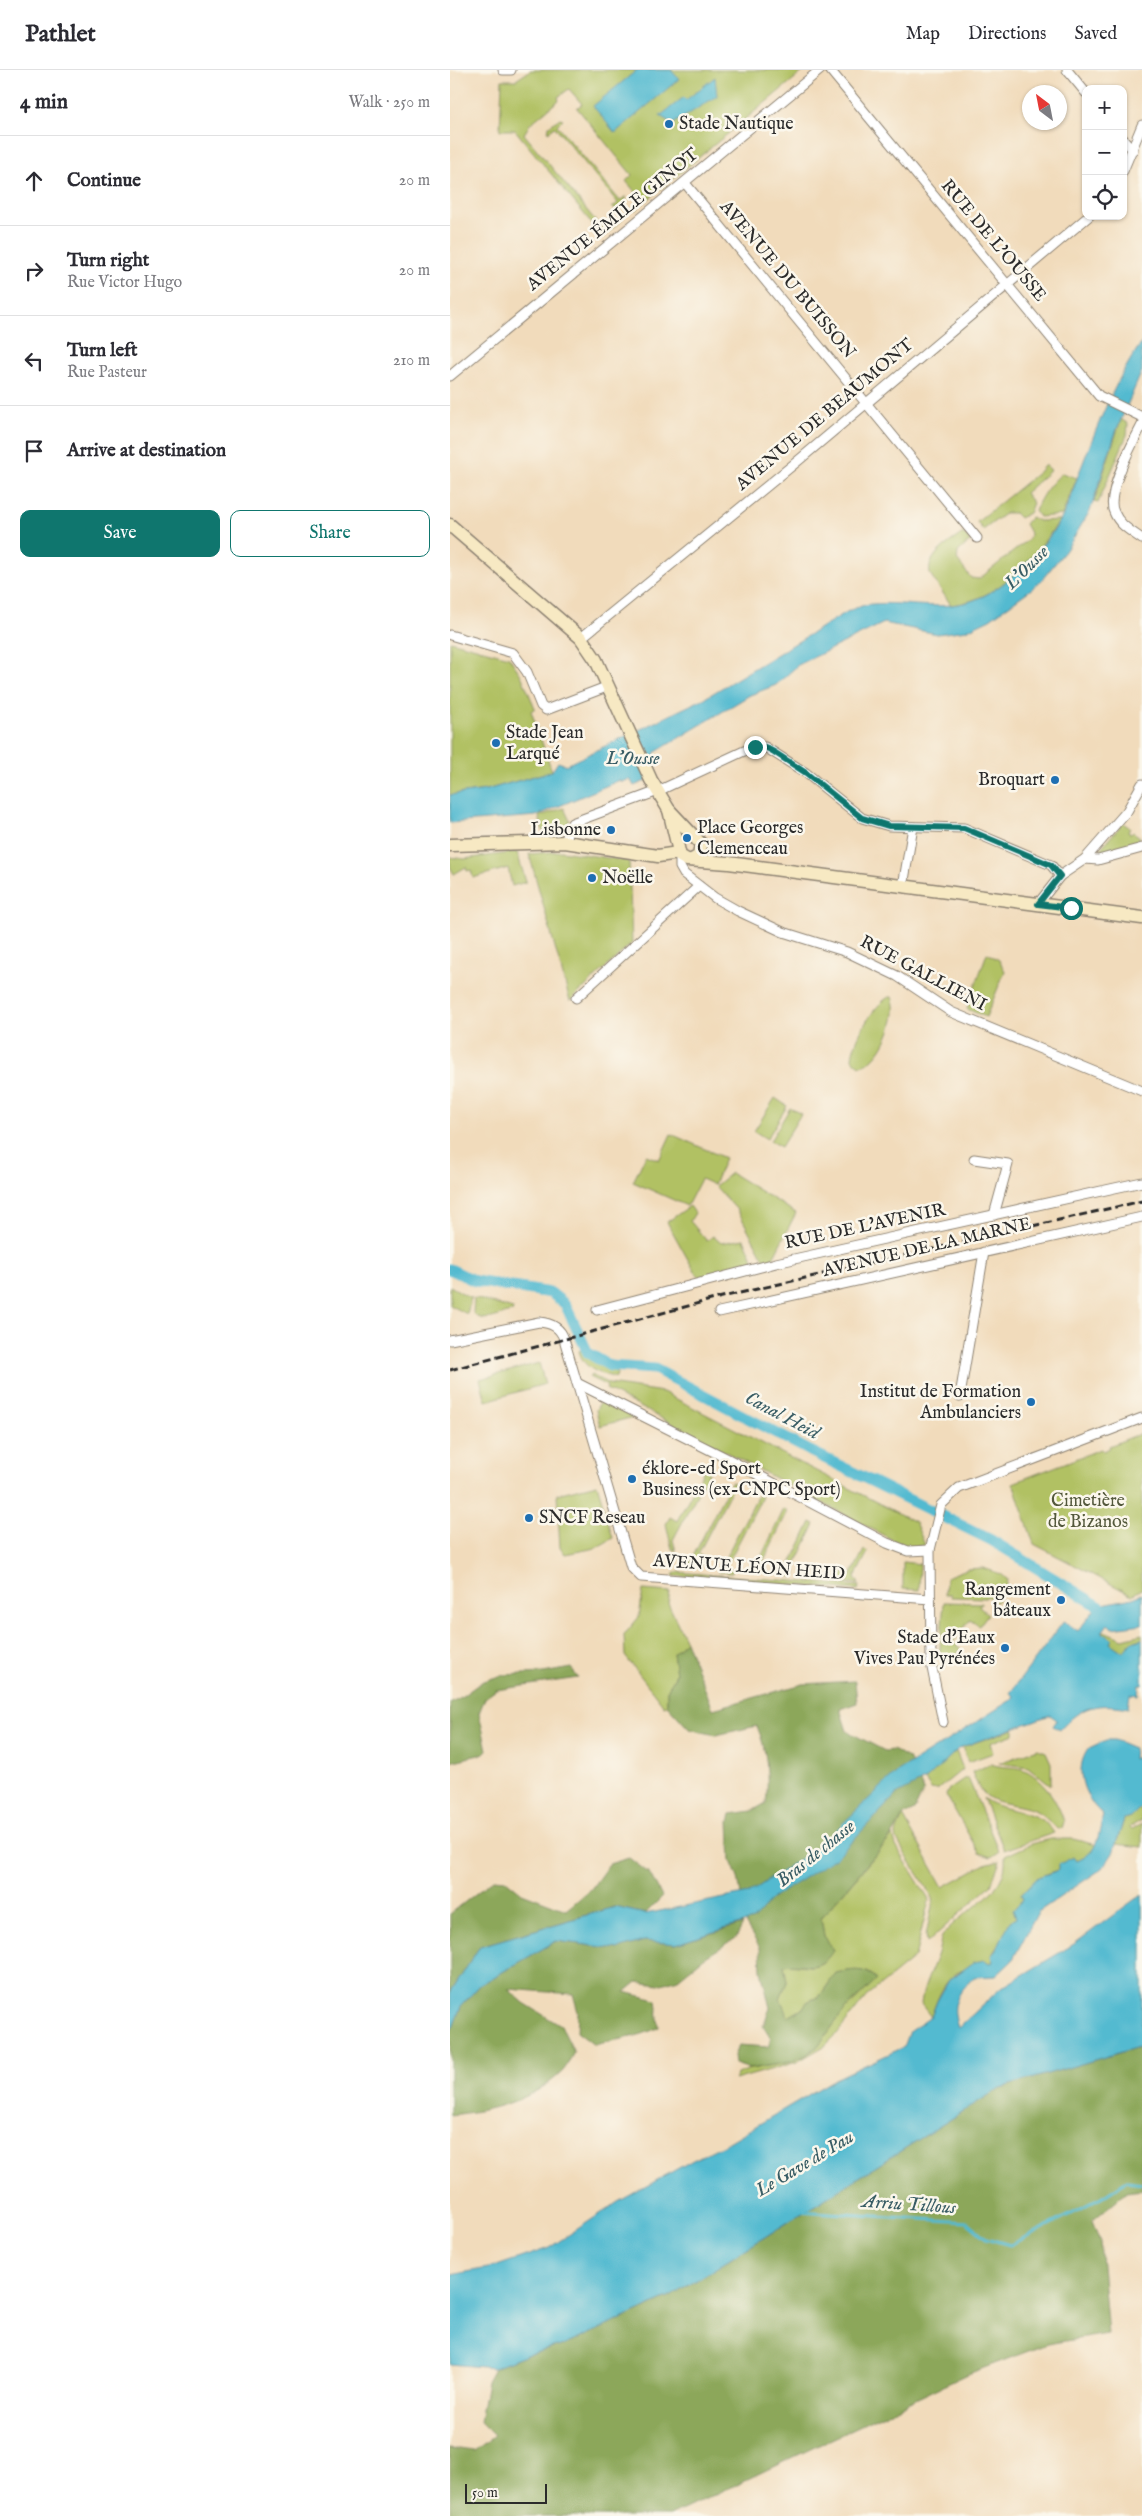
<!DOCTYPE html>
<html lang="en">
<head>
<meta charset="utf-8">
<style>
	:root { --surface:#fff; --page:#f2f2f3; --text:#2b2b33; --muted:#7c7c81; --line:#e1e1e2; --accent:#0f766e }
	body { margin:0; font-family:"IM FELL English",serif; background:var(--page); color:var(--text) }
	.controls { position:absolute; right:15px; top:15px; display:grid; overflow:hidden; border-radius:10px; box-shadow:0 1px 4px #0004 }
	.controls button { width:45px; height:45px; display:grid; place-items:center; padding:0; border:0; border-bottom:1px solid var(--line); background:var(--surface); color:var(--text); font:25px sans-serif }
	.compass { position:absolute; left:572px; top:15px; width:45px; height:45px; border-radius:50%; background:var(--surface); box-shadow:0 1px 4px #0004; rotate:328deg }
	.scale { position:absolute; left:15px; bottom:12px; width:82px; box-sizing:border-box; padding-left:5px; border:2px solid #2b2b2b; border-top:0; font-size:14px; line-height:18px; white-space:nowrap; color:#2b2b2b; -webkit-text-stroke:4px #fbf7ec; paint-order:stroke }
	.stop { position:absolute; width:15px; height:15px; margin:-11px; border:4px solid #0f766e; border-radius:50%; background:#fff }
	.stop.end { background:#0f766e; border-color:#fff; box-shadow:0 1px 5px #0008 }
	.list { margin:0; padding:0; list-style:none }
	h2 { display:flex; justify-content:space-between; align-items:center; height:65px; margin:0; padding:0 20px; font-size:21px }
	h2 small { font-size:16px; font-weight:400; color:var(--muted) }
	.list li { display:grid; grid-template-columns:32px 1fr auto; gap:15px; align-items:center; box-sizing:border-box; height:90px; padding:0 20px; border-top:1px solid var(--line) }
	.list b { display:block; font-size:19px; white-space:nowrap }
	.list p { margin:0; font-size:16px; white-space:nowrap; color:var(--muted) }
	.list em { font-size:16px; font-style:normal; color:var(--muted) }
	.actions { display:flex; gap:10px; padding:15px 20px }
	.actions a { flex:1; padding:11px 0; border:1px solid var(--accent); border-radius:10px; text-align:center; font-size:18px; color:var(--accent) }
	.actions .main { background:var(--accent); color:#fff }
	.icon { flex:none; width:28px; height:28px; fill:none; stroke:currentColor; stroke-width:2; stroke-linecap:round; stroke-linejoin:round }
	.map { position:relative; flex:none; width:692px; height:2446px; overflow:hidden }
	header { display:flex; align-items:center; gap:30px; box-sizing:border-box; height:70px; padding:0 25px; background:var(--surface); border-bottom:1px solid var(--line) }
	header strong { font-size:24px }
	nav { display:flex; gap:28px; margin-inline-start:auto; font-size:18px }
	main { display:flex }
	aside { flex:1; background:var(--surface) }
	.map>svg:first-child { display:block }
	.green { fill:#b1c164; stroke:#6e7648 }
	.forest { fill:#8ca75a; stroke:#5c6942 }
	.water { fill:#52bad0; stroke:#3e727e }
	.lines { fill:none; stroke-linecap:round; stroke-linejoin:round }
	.stream { stroke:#52bad0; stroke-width:3 }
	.canal { stroke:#52bad0; stroke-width:11 }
	.street-casing { stroke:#8e8373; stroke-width:11 }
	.secondary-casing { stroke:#8e8373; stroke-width:15 }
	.street { stroke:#fff; stroke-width:9 }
	.secondary { stroke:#f7e9c3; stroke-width:12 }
	.rail { stroke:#2b2b2b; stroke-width:3; stroke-dasharray:8 4; stroke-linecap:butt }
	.route { stroke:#0f766e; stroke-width:6 }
	.poi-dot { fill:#1f6fb2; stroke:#fbf7ec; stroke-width:2 }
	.labels { text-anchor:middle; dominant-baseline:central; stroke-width:5; stroke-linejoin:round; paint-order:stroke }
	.poi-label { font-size:18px; fill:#2b2b2b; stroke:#fbf7ec; text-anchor:start }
	.street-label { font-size:18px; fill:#2b2b2b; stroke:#fbf7ec }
	.park-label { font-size:18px; fill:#53583c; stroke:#fbf7ec }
	.water-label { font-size:19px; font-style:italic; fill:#395d65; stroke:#fbf7ec }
</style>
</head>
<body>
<header>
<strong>Pathlet</strong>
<nav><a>Map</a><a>Directions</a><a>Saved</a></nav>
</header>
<main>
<aside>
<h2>4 min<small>Walk · 250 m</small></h2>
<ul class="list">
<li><svg class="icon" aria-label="ahead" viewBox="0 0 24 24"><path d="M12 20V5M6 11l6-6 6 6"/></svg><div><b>Continue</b></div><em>20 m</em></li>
<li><svg class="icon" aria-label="right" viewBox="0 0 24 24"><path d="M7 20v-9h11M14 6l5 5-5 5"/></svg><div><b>Turn right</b><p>Rue Victor Hugo</p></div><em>20 m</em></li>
<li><svg class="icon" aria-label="left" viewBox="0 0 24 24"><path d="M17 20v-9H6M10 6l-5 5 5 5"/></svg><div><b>Turn left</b><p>Rue Pasteur</p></div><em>210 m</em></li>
<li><svg class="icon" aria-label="arrive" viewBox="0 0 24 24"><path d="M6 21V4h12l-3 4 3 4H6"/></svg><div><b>Arrive at destination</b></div></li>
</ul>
<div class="actions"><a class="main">Save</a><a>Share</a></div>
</aside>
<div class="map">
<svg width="692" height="2446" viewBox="0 0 692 2446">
	<rect width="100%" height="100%" fill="#fbf7ec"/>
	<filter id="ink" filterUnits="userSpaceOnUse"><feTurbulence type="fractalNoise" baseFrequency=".02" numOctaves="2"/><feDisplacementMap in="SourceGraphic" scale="10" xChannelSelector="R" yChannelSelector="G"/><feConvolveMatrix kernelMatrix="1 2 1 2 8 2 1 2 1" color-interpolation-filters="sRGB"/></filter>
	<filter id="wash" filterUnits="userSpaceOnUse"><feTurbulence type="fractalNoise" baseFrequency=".0096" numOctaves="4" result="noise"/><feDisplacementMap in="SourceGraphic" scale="20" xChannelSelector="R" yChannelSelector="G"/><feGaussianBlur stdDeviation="1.12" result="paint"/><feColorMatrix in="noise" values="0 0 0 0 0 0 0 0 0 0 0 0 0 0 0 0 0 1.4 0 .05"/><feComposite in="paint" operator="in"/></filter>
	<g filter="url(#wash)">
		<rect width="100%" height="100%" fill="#f1dbbb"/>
		<!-- green -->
		<g class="green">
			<path d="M81,0H355L184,141L185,136L192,130L176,111L182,105L127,38L132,34L119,19L108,27L109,30L80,54L74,64L154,161L170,148H174L153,167L65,60H50L52,10H66Z"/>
			<path d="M110,48L113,49L107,55L170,131L176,126V132L167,139L162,138L168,133L105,57L98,62L99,56Z"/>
			<path d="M671,349L678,354L677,365L648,433L644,432Z"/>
			<path d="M595,395L601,400L575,423L583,433L579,443L570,448L565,443H556L533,460L527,452L589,402Z"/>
			<path d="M612,403L627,408L612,445L589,447L585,441C591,426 598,416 612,403Z"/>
			<path d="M581,447L589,451L610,450C584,487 550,530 501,535L480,504C476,485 501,472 513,463L520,471L508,482L507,490L521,508L529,509L579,469L580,463L575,454Z"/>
			<path d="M0,571L59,587L71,605L85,638L81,641L102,701L36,720L0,725Z"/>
			<path d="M114,738L120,751C113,755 116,762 109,766L94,765L89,746Z"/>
			<path d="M673,753L680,758L678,762L681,764L683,762L690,767L686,775L654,786L650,779Z"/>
			<path d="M111,781L179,791L182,873L120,931L79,784Z"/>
			<path d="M67,782L76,812L62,816L58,798L23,808L21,800L17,801L16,797L4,804L0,797V787L14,789Z"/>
			<path d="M537,883L549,890L555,901L536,947L517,939Z"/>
			<path d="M439,927H442C451,946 431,993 410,996L402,989C403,971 423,935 439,927Z"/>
			<path d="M325,1028L337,1036L317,1069L304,1061Z"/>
			<path d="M340,1038L351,1044L331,1077L320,1071Z"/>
			<path d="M221,1064L275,1088L264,1115L251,1109L237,1136L183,1112L196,1085L209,1090Z"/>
			<path d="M281,1103L346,1143L323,1188L315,1191L288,1141L265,1116Z"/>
			<path d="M240,1136L245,1143L240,1151L257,1171L263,1166L271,1173L294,1169L305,1193L251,1208L245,1202L217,1152Z"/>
			<path d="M0,1216L21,1228L17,1244L0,1235Z"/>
			<path d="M24,1228L63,1239V1241C50,1245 33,1255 23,1243Z"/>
			<path d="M135,1279C139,1290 158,1297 168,1298L166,1308C149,1303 134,1300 129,1281Z"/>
			<path d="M89,1293L95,1314L36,1331L30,1309Z"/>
			<path d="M141,1305L159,1314L213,1322L465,1452L475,1475L466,1477L454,1476L156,1319L157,1316L139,1307Z"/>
			<path d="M151,1330L184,1347L150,1356L146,1340Z"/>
			<path d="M692,1363V1519L682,1525L584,1474L563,1413L651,1379L653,1381L660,1378L659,1376Z"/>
			<path d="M255,1398L260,1400L223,1470L226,1481L222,1479L216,1454L220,1447L227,1451Z"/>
			<path d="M281,1412L285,1413L248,1484L255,1489L252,1495L239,1494Z"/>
			<path d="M147,1414L163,1468L146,1478L115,1484L110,1478L107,1424Z"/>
			<path d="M308,1425L312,1427L276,1497L282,1499V1503L268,1502Z"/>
			<path d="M334,1439L338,1441L311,1496L317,1498L316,1501L305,1500Z"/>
			<path d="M361,1452L365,1454L343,1500L347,1503L345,1507L335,1506Z"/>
			<path d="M414,1480L418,1482L405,1507L409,1514L389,1512L393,1503L401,1506Z"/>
			<path d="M453,1492L470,1494L469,1520L453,1519Z"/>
			<path d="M533,1498L551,1504L557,1509L556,1519L546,1532L538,1526L535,1528L501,1527V1524H495L496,1507L517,1499Z"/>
			<path d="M225,1502L409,1516L408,1520L223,1506Z"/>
			<path d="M193,1520L220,1522L218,1533L236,1571L223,1583L226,1604L217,1621V1635L214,1636L175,1586L174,1565L189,1547Z"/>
			<path d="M494,1532L532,1533L529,1537L538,1544L529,1556L520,1550L503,1572L511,1579C505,1587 499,1591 489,1589Z"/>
			<path d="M654,1561L673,1569L692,1564V1569L682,1572L673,1583L660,1573L653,1562Z"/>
			<path d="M564,1659V1664L540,1673L543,1683L518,1692L512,1677Z"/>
			<path d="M588,1679L596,1682L601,1693V1715L578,1697L549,1693Z"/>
			<path d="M506,1681L513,1699L487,1720L481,1719L475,1710Z"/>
			<path d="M541,1694C551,1698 562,1696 572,1699C592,1706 609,1733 614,1752L612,1758L609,1759C600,1754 594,1744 584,1740C554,1729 535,1740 522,1702Z"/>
			<path d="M515,1708H518L549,1782L541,1787L529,1783L496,1725L499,1719Z"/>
			<path d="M533,1728C554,1745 588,1736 604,1763L554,1780Z"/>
			<path d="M692,1736V1750L680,1757L682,1759L692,1754V1777L666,1774L674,1749L681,1747Z"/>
			<path d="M453,1746L493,1817L535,1794L550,1790L541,1815L477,1873L476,1865L483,1832C479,1815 446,1775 446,1765C446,1759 451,1752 453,1746Z"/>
			<path d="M443,1765L446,1776L479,1830L465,1887L416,1927L386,1965L376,1975L347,1992L285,2010L287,2004L300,1999L341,1992L356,1985L368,1976L393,1942L427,1909C415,1897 402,1900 386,1903L370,1926L357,1932L352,1939L338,1948L330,1928L337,1912L334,1895C358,1892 365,1906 384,1880L374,1866L371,1848Z"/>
			<path d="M601,1769H623L646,1775L639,1786L627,1791L624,1787L609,1800L588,1807L571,1825L573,1829L566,1844V1848L541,1886L543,1892C533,1895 522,1896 513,1900C494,1907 487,1930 481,1947L471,1934C473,1915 482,1901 488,1883C490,1878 490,1869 493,1865C512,1839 559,1825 555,1786L581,1774Z"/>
		</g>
		<!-- forest -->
		<g class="forest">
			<path d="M236,1571L263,1639L353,1614L405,1611L407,1633L390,1639L397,1661L435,1681L443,1680L459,1688L474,1721L464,1740L453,1746L443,1764L371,1848L374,1866L384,1880C365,1906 358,1891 334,1895L337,1912L330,1928L338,1947L352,1939L357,1932L370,1926L386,1903C402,1900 414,1897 427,1909L393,1942L368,1976L356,1985L341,1992L300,1999L285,1994L284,1985L289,1975L318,1977L321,1969L313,1956L320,1938L311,1900L310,1878L296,1855L288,1808L281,1791L279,1752L281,1744L302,1741L316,1733C319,1707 317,1680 307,1656L266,1665L239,1659L217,1635V1621L226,1604L223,1583Z"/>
			<path d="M121,1598L128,1608L46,1620L35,1628L29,1643L37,1680L33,1684L0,1692V1632L8,1629L33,1611L53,1605L93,1603Z"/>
			<path d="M179,1788L200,1804L212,1827L195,1844L164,1837L30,1876L0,1924V1844L44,1809L56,1810L72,1823L116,1840L141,1819L159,1794Z"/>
			<path d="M293,1854L286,1868L254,1888L228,1909L209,1915L187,1912L175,1922L206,1930L209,1957C189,1968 166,1969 144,1975L127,1962L128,1942L123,1924L58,1919L74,1933L111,1956L124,1982C120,1989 117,1997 112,2002C82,2031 40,2041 0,2045V1966L11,1936L30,1915L106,1871L168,1879L194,1871L226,1874Z"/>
			<path d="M692,1976V2120L676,2122L642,2151L650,2172L658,2264L597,2274L518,2304L220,2446H0V2378L24,2381L44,2366L30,2352L37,2311L44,2298L80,2284L115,2275L220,2227L550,2018Z"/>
		</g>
		<!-- water -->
		<g class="water">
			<path d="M187,0H221L229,9L165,63L143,36Z"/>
			<path d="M265,7L267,26L223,54L210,46L234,27L236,30Z"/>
			<path d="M692,272V301L667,359L640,441L616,480L590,512L580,520L540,549L517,560L487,564L434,553L348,595L326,615L300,625L204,683L207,691L202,700L205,707L184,716L180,709L172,712L170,710L86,746L0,753V725L36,720L102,701L108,692L116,695L255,628L400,540C407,538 415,534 422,534C456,531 491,542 524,530C556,519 593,479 610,451C619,435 624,415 631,398C648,354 665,310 692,272Z"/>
			<path d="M692,1524V1554L662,1558L658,1554L652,1562L662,1569L660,1573L673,1582L682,1572L692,1569V1615H689L688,1625L680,1624L678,1638C647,1632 631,1636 610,1660L603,1656L607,1650L600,1645L509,1678L478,1708L446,1725L387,1787L323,1828L303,1850L226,1874L194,1871L168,1879L106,1871L30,1915L11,1936L0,1966V1924L30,1876L165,1837L195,1844L299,1823L369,1776L446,1703L561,1630L564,1626L560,1623L614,1551L628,1561L648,1535L683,1528Z"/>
			<path d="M656,1670H665L684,1678L683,1689L692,1685V1736L681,1747L674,1749L663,1783L653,1798L588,1842L562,1891L546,1906L524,1907C507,1925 500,1932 508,1958L551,1918L624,1874L692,1824V1976L550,2018L220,2227L115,2275L80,2284L44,2298L0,2294V2205L44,2197L99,2178L168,2132L243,2090L279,2072L385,2009L454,1977L460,1961L481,1947L487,1931L499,1910L524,1892L535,1890L539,1893L543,1892L541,1886L546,1880L560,1851L566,1848L563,1840L573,1829L571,1825L588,1807L609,1800V1794L624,1787L627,1791C649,1782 648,1766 653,1745C635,1729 622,1700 639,1678Z"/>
		</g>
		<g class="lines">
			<!-- stream -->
			<path class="stream" d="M349,2141L517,2152L536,2168L560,2175L648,2130L677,2111L692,2113"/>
			<!-- canal -->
			<path class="canal" d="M0,1199L25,1211L101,1223L115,1234L138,1283L160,1296L205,1299L360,1381L541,1470L660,1543"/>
		</g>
	</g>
	<g filter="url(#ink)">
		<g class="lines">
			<!-- street casing -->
			<g class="street-casing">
				<g id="street">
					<path d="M53,0H61"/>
					<path d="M380,0L649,326L692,347"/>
					<path d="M617,0L636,23"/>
					<path d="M673,69L683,80"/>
					<path d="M673,101L692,55"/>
					<path d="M235,113L527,468"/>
					<path d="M0,306L370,0"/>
					<path d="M692,355C683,372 655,425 664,442C669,455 681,461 692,469"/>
					<path d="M0,565L63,583L77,602L91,636L96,640L159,616"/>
					<path d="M131,568L349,390L639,146"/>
					<path d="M115,772L122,753L208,721L294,681L315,677L356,703L412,748L439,756L514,758L601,795L610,806"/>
					<path d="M230,786V797L234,804L265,828L288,841L333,862L397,882L447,906L501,942L692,1021"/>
					<path d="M635,789L648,790L692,778"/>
					<path d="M453,816L463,757"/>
					<path d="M588,834L610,806L635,789L677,741L692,714"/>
					<path d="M126,928L249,816"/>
					<path d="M524,1089L558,1094L544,1145"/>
					<path d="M147,1240L326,1193L692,1112"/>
					<path d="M269,1242L692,1147"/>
					<path d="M0,1270L89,1252C101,1253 110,1257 114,1269L181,1497L191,1507L480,1529"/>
					<path d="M127,1313L278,1389L437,1473L458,1481L480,1480"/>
					<path d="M510,1326L534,1182"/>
					<path d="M493,1652L481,1593L480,1480L491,1435L509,1418L692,1348"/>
				</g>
			</g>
			<!-- secondary casing -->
			<g class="secondary-casing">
				<g id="secondary">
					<path d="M0,455L131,568L146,590L201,710L219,740L251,774L249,786L242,790"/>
					<path d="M219,740L230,786L237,790L279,793L692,848"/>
					<path d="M0,775L115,772L208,786L228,783"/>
				</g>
			</g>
			<!-- street -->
			<use href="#street" class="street"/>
			<!-- secondary -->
			<use href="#secondary" class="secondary"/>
			<!-- rail -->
			<path class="rail" d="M0,1300L268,1228L692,1131"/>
		</g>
	</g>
	<g class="lines" filter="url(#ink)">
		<!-- route -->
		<path class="route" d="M305,677H315L324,682L356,703L412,748L439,756L514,758L601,795L610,806L588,834L621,838"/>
	</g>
	<!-- markers -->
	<g class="poi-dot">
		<circle cx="219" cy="54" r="5"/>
		<circle cx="46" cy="673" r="5"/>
		<circle cx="605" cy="710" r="5"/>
		<circle cx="161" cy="760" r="5"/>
		<circle cx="237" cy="768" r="5"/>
		<circle cx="142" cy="808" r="5"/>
		<circle cx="581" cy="1332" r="5"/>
		<circle cx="182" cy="1409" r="5"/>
		<circle cx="79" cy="1448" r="5"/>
		<circle cx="611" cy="1530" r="5"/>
		<circle cx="555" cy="1578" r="5"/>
	</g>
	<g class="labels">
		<!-- poi labels -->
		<g class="poi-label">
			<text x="229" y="54">Stade Nautique</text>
			<text x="56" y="663">Stade Jean<tspan x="56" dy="21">Larqué</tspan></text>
			<text x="595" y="710" text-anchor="end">Broquart</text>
			<text x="247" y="758">Place Georges<tspan x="247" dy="21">Clemenceau</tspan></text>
			<text x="151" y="760" text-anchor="end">Lisbonne</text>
			<text x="152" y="808">Noëlle</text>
			<text x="571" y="1322" text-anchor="end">Institut de Formation<tspan x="571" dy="21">Ambulanciers</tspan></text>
			<text x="192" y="1399">éklore-ed Sport<tspan x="192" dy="21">Business (ex-CNPC Sport)</tspan></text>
			<text x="89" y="1448">SNCF Reseau</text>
			<text x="601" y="1520" text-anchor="end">Rangement<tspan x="601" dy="21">bâteaux</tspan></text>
			<text x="545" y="1568" text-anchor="end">Stade d'Eaux<tspan x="545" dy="21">Vives Pau Pyrénées</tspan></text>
		</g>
		<!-- street labels -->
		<g class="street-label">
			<text transform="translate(163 150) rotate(-39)">AVENUE ÉMILE GINOT</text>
			<text transform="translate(543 171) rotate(50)">RUE DE L'OUSSE</text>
			<text transform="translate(337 210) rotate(50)">AVENUE DU BUISSON</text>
			<text transform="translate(375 345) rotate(-40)">AVENUE DE BEAUMONT</text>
			<text transform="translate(473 904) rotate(28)">RUE GALLIENI</text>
			<text transform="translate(415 1157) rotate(-12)">RUE DE L'AVENIR</text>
			<text transform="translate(477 1178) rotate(-13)">AVENUE DE LA MARNE</text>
			<text transform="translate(299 1498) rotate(4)">AVENUE LÉON HEID</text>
		</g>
		<!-- park labels -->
		<g class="park-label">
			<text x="638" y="1431">Cimetière<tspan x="638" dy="21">de Bizanos</tspan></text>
		</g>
		<!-- water labels -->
		<g class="water-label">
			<text transform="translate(577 498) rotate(-45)">L'Ousse</text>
			<text x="183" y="689">L'Ousse</text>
			<text transform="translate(332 1346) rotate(28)">Canal Heïd</text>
			<text transform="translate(366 1784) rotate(-39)">Bras de chasse</text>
			<text transform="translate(355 2094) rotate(-31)">Le Gave de Pau</text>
			<text transform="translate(459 2135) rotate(4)">Arriu Tillous</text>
		</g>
	</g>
</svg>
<div class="controls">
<button>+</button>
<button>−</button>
<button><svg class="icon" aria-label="locate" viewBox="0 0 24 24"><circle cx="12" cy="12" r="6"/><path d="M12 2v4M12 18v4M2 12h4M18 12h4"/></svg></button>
</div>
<svg class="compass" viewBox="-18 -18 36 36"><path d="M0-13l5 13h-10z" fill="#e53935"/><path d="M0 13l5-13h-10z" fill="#7c7c81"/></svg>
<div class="scale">50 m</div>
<div class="stop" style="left:621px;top:838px"></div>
<div class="stop end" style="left:305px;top:677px"></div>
</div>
</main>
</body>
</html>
